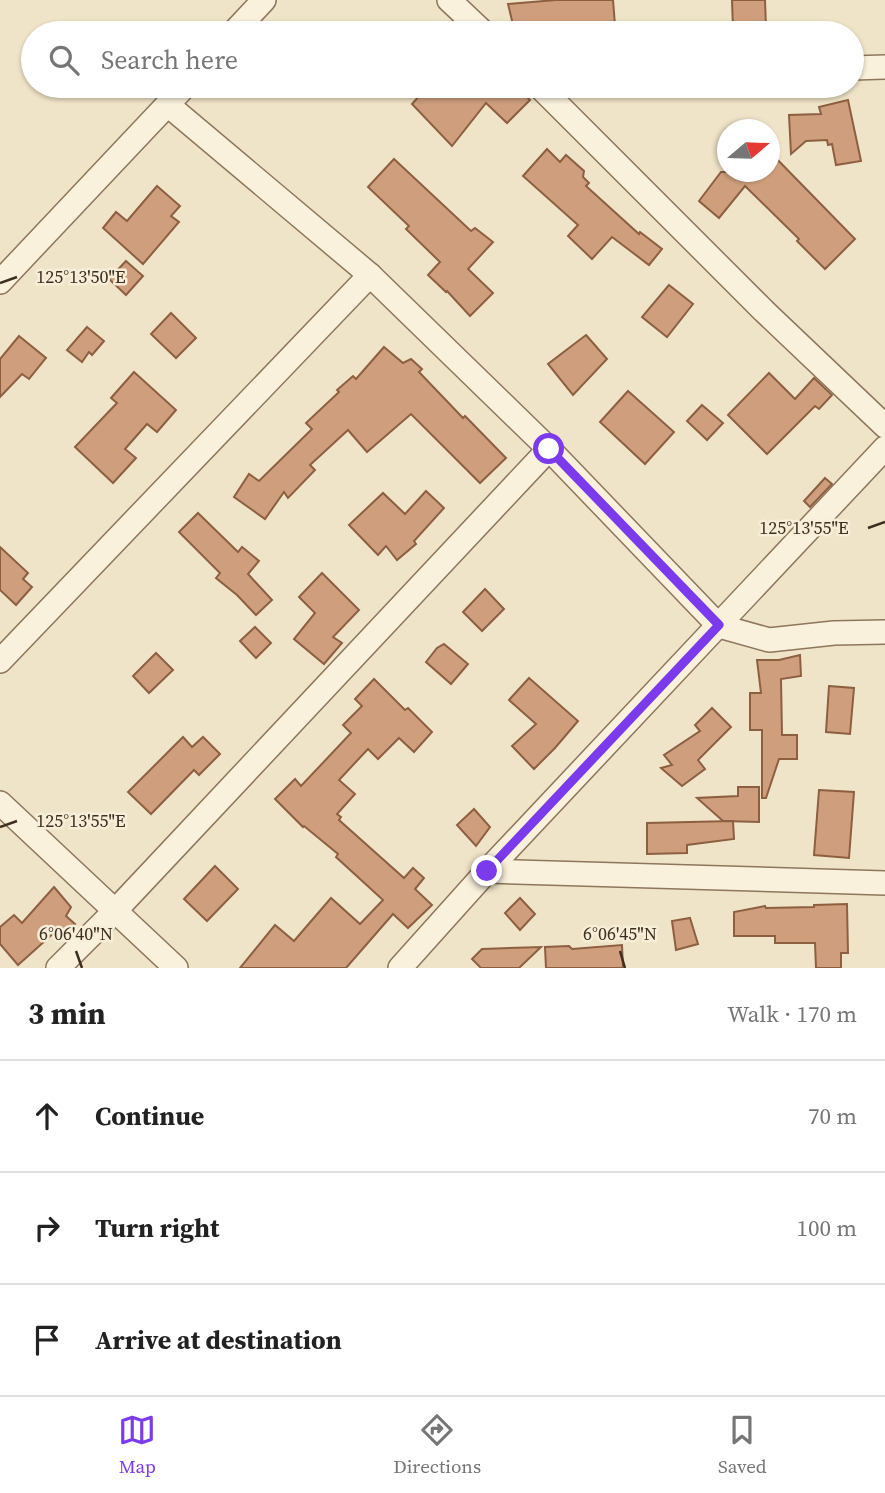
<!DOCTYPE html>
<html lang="en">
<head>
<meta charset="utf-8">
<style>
	:root { --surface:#fff; --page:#f6f6f6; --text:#222; --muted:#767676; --line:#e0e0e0; --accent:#7c3aed }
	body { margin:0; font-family:"Source Serif 4",serif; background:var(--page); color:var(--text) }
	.compass { position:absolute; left:717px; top:119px; width:63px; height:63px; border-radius:50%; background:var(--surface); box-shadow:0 2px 5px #0004; rotate:71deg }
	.stop { position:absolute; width:21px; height:21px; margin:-16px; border:5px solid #7c3aed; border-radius:50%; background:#fff }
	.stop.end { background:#7c3aed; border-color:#fff; box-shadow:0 2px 7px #0008 }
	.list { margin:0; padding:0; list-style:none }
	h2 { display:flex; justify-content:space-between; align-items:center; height:91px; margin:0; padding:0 28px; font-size:30px }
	h2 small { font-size:23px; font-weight:400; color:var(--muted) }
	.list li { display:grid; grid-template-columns:46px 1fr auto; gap:21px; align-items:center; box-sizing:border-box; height:112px; padding:0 28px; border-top:2px solid var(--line) }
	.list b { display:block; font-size:26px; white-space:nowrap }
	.list em { font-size:23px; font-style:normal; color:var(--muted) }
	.icon { flex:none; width:38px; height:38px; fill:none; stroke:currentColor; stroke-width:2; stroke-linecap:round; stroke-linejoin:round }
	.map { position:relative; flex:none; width:885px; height:968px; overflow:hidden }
	.search { position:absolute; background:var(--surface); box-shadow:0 2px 5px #0004; left:21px; right:21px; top:21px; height:77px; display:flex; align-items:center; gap:18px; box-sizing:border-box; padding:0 24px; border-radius:38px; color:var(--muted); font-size:26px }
	.sheet { height:427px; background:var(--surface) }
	nav { display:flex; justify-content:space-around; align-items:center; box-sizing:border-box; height:98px; border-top:2px solid var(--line); background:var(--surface); font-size:19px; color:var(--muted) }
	nav a { display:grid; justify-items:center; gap:4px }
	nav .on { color:var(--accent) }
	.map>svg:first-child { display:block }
	.building { fill:#cf9f7d; stroke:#8d5f41; stroke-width:2 }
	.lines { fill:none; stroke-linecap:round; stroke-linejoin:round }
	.street-casing { stroke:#8d765c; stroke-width:26 }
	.street { stroke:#faf1dc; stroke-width:23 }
	.route { stroke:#7c3aed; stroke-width:9 }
	.ticks { fill:none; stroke:#3d2e20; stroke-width:2.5 }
	.ticks-label { font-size:18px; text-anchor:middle; fill:#3d2e20; stroke:#f7eed8; stroke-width:5; stroke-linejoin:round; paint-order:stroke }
</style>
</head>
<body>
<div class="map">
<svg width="885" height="968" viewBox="0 0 885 968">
	<rect width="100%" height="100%" fill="#f0e4c8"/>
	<!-- building -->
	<g class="building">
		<path d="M556,0H613L615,25L552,29L553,33H515L508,4Z"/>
		<path d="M732,0H765L766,27L733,29Z"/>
		<path d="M428,86H499L498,88L504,95L513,86H515L530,100L507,123L486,103L452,146L412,104Z"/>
		<path d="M848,100L861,161L836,165L832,144L828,145L827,140L806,141L791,154L789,115L821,114L819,107Z"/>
		<path d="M547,149L560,162L566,155L584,171L583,177L589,183L586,186L639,234L640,232L662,249L649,265L612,237L592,259L568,236L578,225L523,176Z"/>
		<path d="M769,151L855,239L825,269L797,241L799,239L745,186L719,218L699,201L721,172H769Z"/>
		<path d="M394,159L471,231L475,228L493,242L468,269L493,293L470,316L447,291L446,292L428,275L440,262L406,229L409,226L368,187Z"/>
		<path d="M157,186L180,206L171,216L179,222L143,264L103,228L116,212L127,221Z"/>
		<path d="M126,261L143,276L126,295L109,279Z"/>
		<path d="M669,285L693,304L667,337L642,317Z"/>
		<path d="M171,313L196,338L176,358L151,334Z"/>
		<path d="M87,327L104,341L92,355L89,352L82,362L67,350Z"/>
		<path d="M586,335L607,359L573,395L548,364Z"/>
		<path d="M19,336L46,358L29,379L22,374L0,397V359Z"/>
		<path d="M384,347L403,363L411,359L422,369L419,372L463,418L465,416L506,458L480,483L411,414L367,452L348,430L310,465L315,470L288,498L284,492L265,519L234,497L249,474L259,481L312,429L306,423L339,392L337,390L353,376L356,379Z"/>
		<path d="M134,372L176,410L157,432L147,424L125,449L136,458L113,483L75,447L117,403L111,398Z"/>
		<path d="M769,373L795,399L814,378L832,395L819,409L815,406L767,454L728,415Z"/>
		<path d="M628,391L674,432L645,464L600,422Z"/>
		<path d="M702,405L723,423L707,440L687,421Z"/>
		<path d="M825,478L832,484L810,507L804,501Z"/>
		<path d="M426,491L444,508L414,541L416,544L397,560L386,546L378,555L349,525L383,493L405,514Z"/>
		<path d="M198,513L238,552L242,547L259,561L248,574L272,600L256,615L237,595L216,578L220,573L179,532Z"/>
		<path d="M0,547L28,573L23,579L32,587L16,605L0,590Z"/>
		<path d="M322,573L359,610L333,637L342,643L324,664L294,639L315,613L299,597Z"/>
		<path d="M485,589L504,609L482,631L463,612Z"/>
		<path d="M255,627L271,643L256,658L240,641Z"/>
		<path d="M444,644L468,664L451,684L426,662L437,648Z"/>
		<path d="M156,653L173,670L149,693L133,676Z"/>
		<path d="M800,655L801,676L781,679L782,735H797V759H779L766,798H762V730H750V693H761L757,660H779Z"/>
		<path d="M529,678L578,721L555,748L534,769L512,746L536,724L509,700Z"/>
		<path d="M374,679L405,710L408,708L432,732L414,752L399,738L378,759L368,749L339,780L355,794L337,814L341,817L339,820L404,878L413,868L424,878L415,889L432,905L408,928L393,914L346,968H240L275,925L294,941L331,898L360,924L383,900L336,857L338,854L304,826L303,827L275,799L295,779L301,786L351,733L343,725L362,706L355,699Z"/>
		<path d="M829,686L854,688L850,734L826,732Z"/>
		<path d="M712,708L731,727L698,760L705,769L682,786L661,768L672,765L664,755L700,731L695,725Z"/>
		<path d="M183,737L192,747L203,737L220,754L199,775L194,770L151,814L128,792Z"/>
		<path d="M738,787H759V822L723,821L697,798L738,796Z"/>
		<path d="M819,790L854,792L849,858L814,855Z"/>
		<path d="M474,809L490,827L476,846L457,825Z"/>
		<path d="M733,821L734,839L687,845V853L647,854V823Z"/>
		<path d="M215,866L238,889L207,921L184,899Z"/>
		<path d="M54,887L71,907L66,916L75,924L62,936L56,931L18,965L0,944V927L14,915L22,923Z"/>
		<path d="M520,898L535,914L520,930L505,913Z"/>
		<path d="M847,904L848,953H841V968H816L815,943H775V936H734V912L765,906L766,908L814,907V905Z"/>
		<path d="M690,918L698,944L676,950L672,921Z"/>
		<path d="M622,945L623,968H546L545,947L569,946L572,949Z"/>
		<path d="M541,947L519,968H481L472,959L482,949Z"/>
	</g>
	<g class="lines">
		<!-- street casing -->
		<g class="street-casing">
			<g id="street">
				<path d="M449,0L484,33"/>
				<path d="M233,33L264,0"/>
				<path d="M852,68L885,67"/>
				<path d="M539,86L764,311L885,426"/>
				<path d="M168,105L370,275L549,449L719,626L769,640L834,633L885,632"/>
				<path d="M0,282L185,86"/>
				<path d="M0,661L370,275"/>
				<path d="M0,803L176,968"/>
				<path d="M487,871L885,883"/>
				<path d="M58,968L115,911L549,449"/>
				<path d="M400,968L487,871L885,448"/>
			</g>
		</g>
		<!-- street -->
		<use href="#street" class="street"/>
	</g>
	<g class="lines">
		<!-- route -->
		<path class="route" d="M487,871L719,625L549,449"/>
	</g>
	<!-- ticks -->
	<path class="ticks" d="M0,283L17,277M868,528L885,522M0,827L17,821M76,951L82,968M620,951L625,968"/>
	<g class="ticks-label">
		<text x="81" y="283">125°13'50"E</text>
		<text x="804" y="534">125°13'55"E</text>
		<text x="81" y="827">125°13'55"E</text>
		<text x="76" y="940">6°06'40"N</text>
		<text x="620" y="940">6°06'45"N</text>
	</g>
</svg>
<svg class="compass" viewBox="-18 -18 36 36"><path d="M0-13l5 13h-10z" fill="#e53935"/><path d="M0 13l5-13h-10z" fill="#767676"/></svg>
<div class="stop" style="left:549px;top:449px"></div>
<div class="stop end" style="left:487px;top:871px"></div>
<div class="search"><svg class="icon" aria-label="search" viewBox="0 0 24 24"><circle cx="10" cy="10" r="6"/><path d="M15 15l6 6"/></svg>Search here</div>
</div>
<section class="sheet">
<h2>3 min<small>Walk · 170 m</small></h2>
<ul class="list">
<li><svg class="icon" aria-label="ahead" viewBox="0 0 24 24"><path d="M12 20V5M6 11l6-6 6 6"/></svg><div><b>Continue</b></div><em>70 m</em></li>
<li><svg class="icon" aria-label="right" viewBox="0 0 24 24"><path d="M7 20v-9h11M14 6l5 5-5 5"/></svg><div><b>Turn right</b></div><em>100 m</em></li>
<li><svg class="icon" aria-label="arrive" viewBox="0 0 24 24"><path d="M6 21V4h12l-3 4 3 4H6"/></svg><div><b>Arrive at destination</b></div></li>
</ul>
</section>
<nav>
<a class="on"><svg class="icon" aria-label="map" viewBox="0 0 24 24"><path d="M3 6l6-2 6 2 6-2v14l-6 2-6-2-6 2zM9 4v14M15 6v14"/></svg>Map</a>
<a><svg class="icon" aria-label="directions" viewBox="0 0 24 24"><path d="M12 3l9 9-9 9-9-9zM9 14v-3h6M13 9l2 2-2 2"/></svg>Directions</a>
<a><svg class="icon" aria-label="saved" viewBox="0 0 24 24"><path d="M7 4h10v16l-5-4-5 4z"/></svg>Saved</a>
</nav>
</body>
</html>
